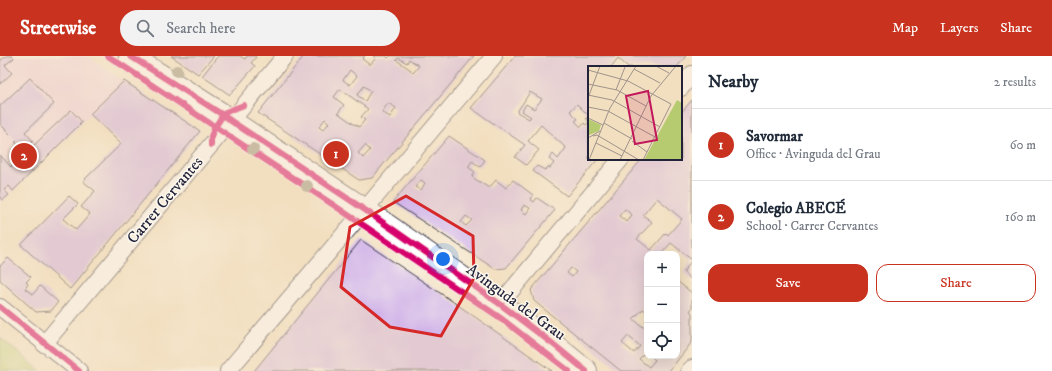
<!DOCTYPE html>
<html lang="en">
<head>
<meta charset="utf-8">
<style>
	:root { --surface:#fff; --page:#f2f2f3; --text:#1f2937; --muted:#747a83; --line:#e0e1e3; --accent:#c8321e }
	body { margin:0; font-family:"IM FELL DW Pica",serif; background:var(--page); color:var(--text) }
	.controls { position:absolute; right:12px; bottom:12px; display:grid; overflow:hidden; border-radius:8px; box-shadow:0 4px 16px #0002 }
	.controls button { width:36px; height:36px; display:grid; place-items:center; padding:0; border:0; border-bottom:1px solid var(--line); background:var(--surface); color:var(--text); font:20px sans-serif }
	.you { position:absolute; left:443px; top:203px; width:14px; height:14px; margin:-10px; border:3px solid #fff; border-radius:50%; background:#1a73e8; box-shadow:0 0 0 6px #1a73e833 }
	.badge { display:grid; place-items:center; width:26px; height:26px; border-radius:50%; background:var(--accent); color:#fff; font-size:13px; font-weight:700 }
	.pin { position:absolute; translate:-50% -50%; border:2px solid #fff; box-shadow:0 1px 4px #0006 }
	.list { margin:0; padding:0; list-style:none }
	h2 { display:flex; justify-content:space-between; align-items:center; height:52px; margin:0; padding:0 16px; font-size:17px }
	h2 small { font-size:13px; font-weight:400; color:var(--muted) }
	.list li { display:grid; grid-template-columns:26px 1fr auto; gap:12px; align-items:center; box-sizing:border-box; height:72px; padding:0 16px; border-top:1px solid var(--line) }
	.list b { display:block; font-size:15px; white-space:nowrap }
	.list p { margin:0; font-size:13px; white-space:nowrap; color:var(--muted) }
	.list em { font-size:13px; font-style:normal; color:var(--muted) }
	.actions { display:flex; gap:8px; padding:12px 16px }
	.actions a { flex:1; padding:9px 0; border:1px solid var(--accent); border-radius:12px; text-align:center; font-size:14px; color:var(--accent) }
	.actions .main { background:var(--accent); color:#fff }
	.icon { flex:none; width:22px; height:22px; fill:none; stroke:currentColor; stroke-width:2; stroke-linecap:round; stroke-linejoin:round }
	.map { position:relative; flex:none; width:692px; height:315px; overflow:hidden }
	header { display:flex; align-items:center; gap:24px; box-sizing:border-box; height:56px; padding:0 20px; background:var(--accent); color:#fff }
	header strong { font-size:19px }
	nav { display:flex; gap:22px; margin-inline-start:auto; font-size:14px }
	.search { width:280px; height:36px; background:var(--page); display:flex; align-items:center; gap:10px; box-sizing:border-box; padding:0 14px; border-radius:22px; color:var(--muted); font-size:15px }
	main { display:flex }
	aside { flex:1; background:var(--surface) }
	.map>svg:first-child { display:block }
	.built { fill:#f0d0e4 }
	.green { fill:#b6cb6f; stroke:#6c7655 }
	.building { fill:#d0b2e9; fill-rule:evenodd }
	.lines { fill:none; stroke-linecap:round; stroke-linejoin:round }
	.street-casing { stroke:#413e4f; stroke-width:18 }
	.secondary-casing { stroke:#413e4f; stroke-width:24 }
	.street { stroke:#fff; stroke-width:16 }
	.secondary { stroke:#fff; stroke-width:22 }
	.cycleway-casing { stroke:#fbf7ec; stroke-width:8 }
	.cycleway { stroke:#d6006c; stroke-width:6 }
	.tree { fill:#989380 }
	.marked { fill:none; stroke:#d62828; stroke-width:3; stroke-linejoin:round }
	.labels { text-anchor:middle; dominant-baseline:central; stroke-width:3; stroke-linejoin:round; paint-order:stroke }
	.street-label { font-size:16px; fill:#22223b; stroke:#fbf7ec }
	.inset-road { fill:none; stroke:#9f938b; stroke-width:1 }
	.view { fill:#c2185b; fill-opacity:0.15; stroke:#c2185b; stroke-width:2 }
	.inset-edge { fill:none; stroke:#22223b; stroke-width:2 }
</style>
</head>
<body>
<header>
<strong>Streetwise</strong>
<div class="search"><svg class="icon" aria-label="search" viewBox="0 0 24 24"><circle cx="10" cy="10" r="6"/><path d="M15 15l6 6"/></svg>Search here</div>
<nav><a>Map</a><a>Layers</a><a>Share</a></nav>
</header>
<main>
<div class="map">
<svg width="692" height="315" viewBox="0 0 692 315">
	<rect width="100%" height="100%" fill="#fbf7ec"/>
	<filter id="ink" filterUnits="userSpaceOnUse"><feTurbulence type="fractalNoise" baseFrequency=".025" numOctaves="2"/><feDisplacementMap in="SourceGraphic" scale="8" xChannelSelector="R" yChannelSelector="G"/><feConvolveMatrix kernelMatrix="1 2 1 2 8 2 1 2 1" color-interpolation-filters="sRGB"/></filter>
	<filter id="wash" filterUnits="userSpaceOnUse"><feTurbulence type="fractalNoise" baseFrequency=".012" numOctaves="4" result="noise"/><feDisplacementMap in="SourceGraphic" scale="16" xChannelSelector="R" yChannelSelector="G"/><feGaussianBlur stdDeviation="0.9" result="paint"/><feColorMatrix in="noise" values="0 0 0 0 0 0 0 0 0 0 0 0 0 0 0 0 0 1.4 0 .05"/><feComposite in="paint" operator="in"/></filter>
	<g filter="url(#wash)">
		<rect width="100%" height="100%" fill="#f2dfc0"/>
		<!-- built -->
		<path class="built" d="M6,0H88L124,25L0,147V5Z"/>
		<!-- green -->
		<path class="green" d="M0,282L41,315H0Z"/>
		<g id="blocks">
			<!-- building -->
			<g class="building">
				<path d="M6,0H12L14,2L5,9L12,17L0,28V5Z"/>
				<path d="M171,0H214L198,18Z"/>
				<path d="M218,0H240L245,3L247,0H254L256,1L251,7L255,10L230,39L202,20Z"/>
				<path d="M304,0H365L362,3L370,9L376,2L373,0H386L388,2L390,0H474L372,122L359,124L258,57ZM398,2L407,7L409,3L419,10L413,17L410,14H411L396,4ZM350,14L357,20L350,29L343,24ZM364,30L371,35L365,45L357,39ZM340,33L368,53L361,61L365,64L359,71L355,68V69L338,57L344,49L334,41ZM388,47L396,52L390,61L382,56ZM325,63L329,67L323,74L319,71ZM365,89L370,94L363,102L358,97Z"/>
				<path d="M515,0H686L677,11H628L618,2L611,11H589V103H598L567,140L533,115L537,110L545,114L548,111L550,112L554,107L549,103L553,98L558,103L566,92L541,69L528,85L539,94L526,109L515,101L525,89L471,52ZM530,36L542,43L534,53L526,48L522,55L531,61L529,63L517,56ZM577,48L589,60L586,62L589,66L586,69L584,67L581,71L575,65L578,63L570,55Z"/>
				<path d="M30,22L54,48L25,76L33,85L23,94L15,86L17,85L0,68V50Z"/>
				<path d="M124,25L200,75L101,196L70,233L21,189L69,140L78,148L63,163L76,174L90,158L81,151L95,135L83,125L121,88L90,58Z"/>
				<path d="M692,44V204L671,187L661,198H647V256L643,253L633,263L647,274V297L646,296L639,303L649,311L655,304L651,300H677V271L682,265L677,262V225L692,237V252L690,255L692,257V286L669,315H621L600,298L534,245L531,234L642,103H681V57ZM657,142L682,163L668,179L666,177L651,194L637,183L652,166L643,159ZM625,153L632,159L627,166L619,160ZM571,212L576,216L572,221L567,217ZM628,280L640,290L634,297L622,287Z"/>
				<path d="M71,54L82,66L13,135L9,130L4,134L9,139L3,144L0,142V99L11,111Z"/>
				<path d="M449,80L485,104L480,111L472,105L468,111L475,116L472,121L489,132L496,124L506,132L513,124L533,139L530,143L534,146L537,142L555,154L506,212L495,213L393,146ZM421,124L425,127L421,134L415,131ZM524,149L530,152L526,158L521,154ZM466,160L472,164L466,170L461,166Z"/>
				<path d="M361,184L455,247L552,315H254Z"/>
				<path d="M8,202L31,221L26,226L28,228L25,233L33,238L40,230L58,246L51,255L36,256L0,224V210Z"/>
				<path d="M692,204V224L683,216Z"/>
			</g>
		</g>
	</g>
	<g filter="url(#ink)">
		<use href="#blocks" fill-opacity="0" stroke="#413e4f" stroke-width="1"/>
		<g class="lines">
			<!-- street casing -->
			<g class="street-casing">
				<g id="street">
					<path d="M681,32L692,18"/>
					<path d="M500,248L621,103"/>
					<path d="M0,251L79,315"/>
					<path d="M44,288L231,65L285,0"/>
					<path d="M228,315L356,164L494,0"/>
					<path d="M689,315L692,312"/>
				</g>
			</g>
			<!-- secondary casing -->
			<g class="secondary-casing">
				<path id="secondary" d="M130,0L223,59L231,65L365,154L500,248L553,288L586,315"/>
			</g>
			<!-- street -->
			<use href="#street" class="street"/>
			<!-- secondary -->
			<use href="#secondary" class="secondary"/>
			<!-- cycleway casing -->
			<g class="cycleway-casing">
				<g id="cycleway">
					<path d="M108,0L332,148L502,263L569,315"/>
					<path d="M130,0L223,59L231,65L365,154L500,248L553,288L586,315"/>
					<path d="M211,89V80L215,71L223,59L228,55L244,49"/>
					<path d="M0,251L79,315"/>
				</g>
			</g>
			<!-- cycleway -->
			<use href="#cycleway" class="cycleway"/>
		</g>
		<!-- trees -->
		<g class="tree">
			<circle cx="177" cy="15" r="6"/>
			<circle cx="253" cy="93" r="6"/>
			<circle cx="307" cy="130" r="6"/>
		</g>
	</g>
	<!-- marked area -->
	<path d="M0 0H692V315H0ZM406,140L473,180L474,222L441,280L390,271L341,231L350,171Z" fill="#f2dfc0" fill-opacity=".55" fill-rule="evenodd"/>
	<path class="marked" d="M406,140L473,180L474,222L441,280L390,271L341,231L350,171Z"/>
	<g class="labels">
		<!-- street labels -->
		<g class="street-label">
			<text transform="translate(165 144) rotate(-50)">Carrer Cervantes</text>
			<text transform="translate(516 246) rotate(36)">Avinguda del Grau</text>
		</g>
	</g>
	<!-- overview -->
	<g transform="translate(588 10)">
		<rect width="94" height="94" fill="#f2dfc0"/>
		<path d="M89,34L94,37V94H56ZM0,53L13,59L11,65L1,69Z" fill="#b6cb6f"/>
		<path class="inset-road" d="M68,0L81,7M46,3L72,17M0,4L40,15L83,38L55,94M0,18L29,24L58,40M28,24L37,1M0,29L24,34L72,61M0,32L12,0M0,41L20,45L67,71M0,52L15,59M16,57L44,73M5,70L9,69L51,94M0,72L12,65M44,75L59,86M8,77L34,90M1,94L22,42L48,0M32,94L63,30L88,0"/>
		<path class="view" d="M60,25L69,74L47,78L38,30Z"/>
		<rect width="94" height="94" class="inset-edge"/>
	</g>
</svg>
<div class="controls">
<button>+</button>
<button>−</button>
<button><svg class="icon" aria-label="locate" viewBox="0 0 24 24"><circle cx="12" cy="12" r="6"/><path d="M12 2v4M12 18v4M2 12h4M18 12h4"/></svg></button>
</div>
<div class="you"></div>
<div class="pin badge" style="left:336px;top:98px">1</div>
<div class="pin badge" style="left:24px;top:100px">2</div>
</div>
<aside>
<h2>Nearby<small>2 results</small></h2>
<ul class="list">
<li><span class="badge">1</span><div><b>Savormar</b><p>Office · Avinguda del Grau</p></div><em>60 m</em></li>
<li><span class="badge">2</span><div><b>Colegio ABECÉ</b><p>School · Carrer Cervantes</p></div><em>160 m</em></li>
</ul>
<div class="actions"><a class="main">Save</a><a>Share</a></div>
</aside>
</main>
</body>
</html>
